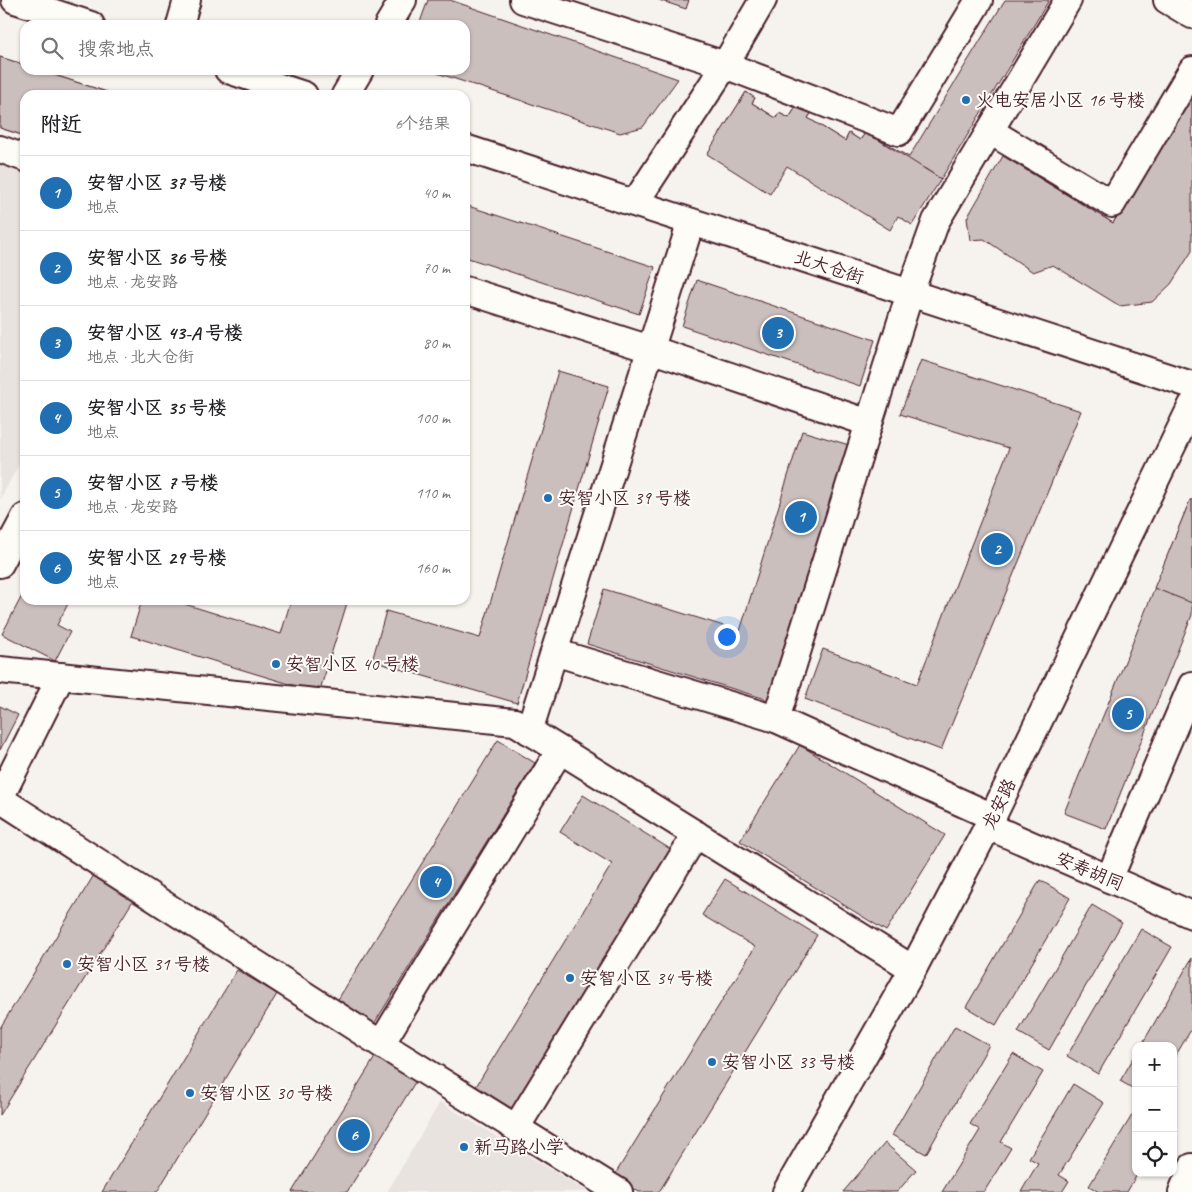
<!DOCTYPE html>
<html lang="zh">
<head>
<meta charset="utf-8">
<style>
	:root { --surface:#fff; --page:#f6f6f6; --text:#202124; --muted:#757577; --line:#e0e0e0; --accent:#1f6fb2 }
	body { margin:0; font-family:Caveat,"LXGW WenKai TC",sans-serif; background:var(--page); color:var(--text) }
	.controls { position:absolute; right:15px; bottom:15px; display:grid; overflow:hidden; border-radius:10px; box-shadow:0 1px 4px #0004 }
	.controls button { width:45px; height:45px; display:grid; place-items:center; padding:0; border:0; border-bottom:1px solid var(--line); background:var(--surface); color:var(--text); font:25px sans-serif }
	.you { position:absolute; left:726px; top:636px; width:18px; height:18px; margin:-12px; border:4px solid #fff; border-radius:50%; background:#1a73e8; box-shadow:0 0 0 8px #1a73e833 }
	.badge { display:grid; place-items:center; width:32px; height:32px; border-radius:50%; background:var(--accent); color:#fff; font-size:16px; font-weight:700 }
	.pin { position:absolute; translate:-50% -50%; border:2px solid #fff; box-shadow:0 1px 5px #0006 }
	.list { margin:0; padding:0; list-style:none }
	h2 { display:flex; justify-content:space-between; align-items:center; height:65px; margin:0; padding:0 20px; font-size:21px }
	h2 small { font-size:16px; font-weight:400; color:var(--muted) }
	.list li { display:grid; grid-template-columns:32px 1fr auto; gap:15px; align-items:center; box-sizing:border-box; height:75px; padding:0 20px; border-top:1px solid var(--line) }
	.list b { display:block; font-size:19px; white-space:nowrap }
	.list p { margin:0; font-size:16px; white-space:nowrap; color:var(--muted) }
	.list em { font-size:16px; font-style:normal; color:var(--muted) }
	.icon { flex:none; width:28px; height:28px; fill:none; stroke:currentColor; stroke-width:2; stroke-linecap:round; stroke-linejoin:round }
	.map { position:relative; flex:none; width:1192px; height:1192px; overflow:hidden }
	.search { position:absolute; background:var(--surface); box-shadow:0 1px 4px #0004; left:20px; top:20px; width:450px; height:55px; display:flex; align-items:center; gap:12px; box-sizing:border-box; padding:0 18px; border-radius:15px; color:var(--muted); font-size:19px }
	.panel { position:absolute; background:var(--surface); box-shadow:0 1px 4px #0004; left:20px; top:90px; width:450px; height:515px; border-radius:15px }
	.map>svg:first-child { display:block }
	.built { fill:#e9e3e0 }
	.building { fill:#cbbfbe; stroke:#4a1f2b }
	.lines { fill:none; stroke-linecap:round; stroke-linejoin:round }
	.minor-casing { stroke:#4a1f2b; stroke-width:30 }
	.minor { stroke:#fdfcf7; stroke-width:26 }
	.poi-dot { fill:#1f6fb2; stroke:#fdfcf7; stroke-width:2 }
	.labels { text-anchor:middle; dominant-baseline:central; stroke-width:4; stroke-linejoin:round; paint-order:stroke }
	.poi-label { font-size:18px; fill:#4a1f2b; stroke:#fdfcf7; text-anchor:start }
	.street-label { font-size:18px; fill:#4a1f2b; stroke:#fdfcf7 }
</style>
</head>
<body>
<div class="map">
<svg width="1192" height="1192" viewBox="0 0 1192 1192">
	<rect width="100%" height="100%" fill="#f6f3ef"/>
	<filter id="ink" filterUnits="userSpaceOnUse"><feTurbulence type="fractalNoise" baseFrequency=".02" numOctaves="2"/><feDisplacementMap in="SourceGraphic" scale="10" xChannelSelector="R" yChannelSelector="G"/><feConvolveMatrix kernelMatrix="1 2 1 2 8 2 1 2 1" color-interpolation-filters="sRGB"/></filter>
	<g filter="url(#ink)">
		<!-- built -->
		<g class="built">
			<path d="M0,163L25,170V453L0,500Z"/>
			<path d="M440,1102L588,1192H387Z"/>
		</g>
		<!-- building -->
		<g class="building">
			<path d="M428,0H450L678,79L643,127L620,133L428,70H465V25H419Z"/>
			<path d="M659,0H689L686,9Z"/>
			<path d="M1005,0H1049L941,179L924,168L903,202L888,193L880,205L865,196L870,188L856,180L860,175L849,168L841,182L778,143L761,171L715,142L746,92L755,98L752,103L776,118L779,113L789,118L798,104L812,112L808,118L845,141L849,133L860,140L866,132L909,157Z"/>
			<path d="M0,57L25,65V70H39L116,95H25V136L0,128Z"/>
			<path d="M0,57L25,65V70H39L116,95H25V136L0,128Z"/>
			<path d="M746,92L755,98L752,103L776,118L779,113L789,118L798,104L812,112L808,118L845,141L849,133L860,140L866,132L941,179L912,225L898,216L890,230L787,166L770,194L707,154Z"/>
			<path d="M1192,94V175L1151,242L1127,228L1102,267L1016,215L1039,177L1113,223Z"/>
			<path d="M1192,94V251L1171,284L1152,302L1120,306L1053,265L1033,272L984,239L970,240L967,218L1003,156L1113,223Z"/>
			<path d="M465,205L655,267L639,314L465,257Z"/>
			<path d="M697,280L875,340L860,386L682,326Z"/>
			<path d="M921,360L1081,411L941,750L805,699L823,649L917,684L1009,448L900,414Z"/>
			<path d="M558,371L609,386L517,703L372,661L386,611L480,638Z"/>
			<path d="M802,431L849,445L769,700L587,644L604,589L740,631Z"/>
			<path d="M1190,500H1192V615L1106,829L1064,813Z"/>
			<path d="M1190,500H1192V603L1154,588Z"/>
			<path d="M25,590V600H70L57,625L70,632L55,661L2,634Z"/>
			<path d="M142,600H172L281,634L291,600H348L319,693L131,636Z"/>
			<path d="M0,706L18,715L0,750Z"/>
			<path d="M498,740L535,763L374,1024L337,1001Z"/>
			<path d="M800,745L945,835L886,931L740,841Z"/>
			<path d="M583,795L675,852L512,1117L472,1093L612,864L560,832Z"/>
			<path d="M94,875L134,899L0,1115V1028Z"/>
			<path d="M725,879L817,935L659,1192H639L614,1176L755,947L702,915Z"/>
			<path d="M1040,880L1070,898L996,1025L966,1007Z"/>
			<path d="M1092,905L1122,923L1049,1050L1018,1032Z"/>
			<path d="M1141,929L1172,947L1098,1074L1067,1056Z"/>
			<path d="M1192,958V1028L1173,1060V1046H1141Z"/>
			<path d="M237,970L277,994L157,1192H102Z"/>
			<path d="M955,1026L989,1045L926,1154L892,1135Z"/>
			<path d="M377,1054L417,1079L347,1192H292Z"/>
			<path d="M1013,1054L1043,1072L1001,1142L1011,1148L984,1192H942L980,1130L970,1124Z"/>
			<path d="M1136,1054V1090L1120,1081Z"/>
			<path d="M1073,1084L1104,1103L1059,1175L1069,1181L1062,1192H1021L1038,1163L1029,1158Z"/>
			<path d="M1134,1112L1136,1114V1173H1138L1127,1192H1099L1089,1186Z"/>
			<path d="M885,1143L916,1170L897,1192H843Z"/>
		</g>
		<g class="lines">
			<!-- minor casing -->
			<g class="minor-casing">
				<g id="minor">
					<path d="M15,0L91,25"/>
					<path d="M523,0L725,65L635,203"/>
					<path d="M763,0L725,65L899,132L979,0"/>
					<path d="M1167,0L1192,15"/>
					<path d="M180,25L187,0"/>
					<path d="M388,25L403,0"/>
					<path d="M228,70L304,95"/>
					<path d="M345,95L360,70"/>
					<path d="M990,131L1112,204L1192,70"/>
					<path d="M465,148L1192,385"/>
					<path d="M0,149L25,158"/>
					<path d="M465,290L650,349L869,423L910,293L936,221L1068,0"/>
					<path d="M869,423L776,719L993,817"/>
					<path d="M0,564L25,517"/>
					<path d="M554,652L776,719"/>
					<path d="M0,670L515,722L913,969"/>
					<path d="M529,731L691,222"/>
					<path d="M0,798L61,676"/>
					<path d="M0,799L381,1044L619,1192"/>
					<path d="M988,826L1192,915"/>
					<path d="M1109,879L1192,685"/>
					<path d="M381,1044L560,750"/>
					<path d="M516,1128L696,834"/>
					<path d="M786,1192L913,969L988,826L1192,405"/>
					<path d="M1182,1192L1192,1167"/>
				</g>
			</g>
			<!-- minor -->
			<use href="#minor" class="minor"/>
		</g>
	</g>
	<!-- markers -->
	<g class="poi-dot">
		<circle cx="966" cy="100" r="5"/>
		<circle cx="548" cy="498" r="5"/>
		<circle cx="276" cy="664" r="5"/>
		<circle cx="67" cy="964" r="5"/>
		<circle cx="570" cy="978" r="5"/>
		<circle cx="712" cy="1062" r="5"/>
		<circle cx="190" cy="1093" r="5"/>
		<circle cx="464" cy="1147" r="5"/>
	</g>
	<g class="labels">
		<!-- poi labels -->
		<g class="poi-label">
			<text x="976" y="100">火电安居小区 16 号楼</text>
			<text x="558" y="498">安智小区 39 号楼</text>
			<text x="286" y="664">安智小区 40 号楼</text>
			<text x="77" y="964">安智小区 31 号楼</text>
			<text x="580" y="978">安智小区 34 号楼</text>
			<text x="722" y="1062">安智小区 33 号楼</text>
			<text x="200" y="1093">安智小区 30 号楼</text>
			<text x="474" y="1147">新马路小学</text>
		</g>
		<!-- street labels -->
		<g class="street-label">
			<text transform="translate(829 267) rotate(18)">北大仓街</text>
			<text transform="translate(999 804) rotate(-64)">龙安路</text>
			<text transform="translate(1090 871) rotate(23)">安寿胡同</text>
		</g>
	</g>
</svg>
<div class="controls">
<button>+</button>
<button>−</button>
<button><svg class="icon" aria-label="locate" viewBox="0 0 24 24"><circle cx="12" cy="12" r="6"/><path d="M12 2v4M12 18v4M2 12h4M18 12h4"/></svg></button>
</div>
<div class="you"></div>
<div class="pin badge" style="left:801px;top:517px">1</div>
<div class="pin badge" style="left:997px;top:549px">2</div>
<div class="pin badge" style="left:778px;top:333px">3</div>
<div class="pin badge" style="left:436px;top:882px">4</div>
<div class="pin badge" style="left:1128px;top:714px">5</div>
<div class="pin badge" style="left:354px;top:1135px">6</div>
<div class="search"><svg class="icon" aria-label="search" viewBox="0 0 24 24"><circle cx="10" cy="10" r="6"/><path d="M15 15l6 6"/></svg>搜索地点</div>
<section class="panel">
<h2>附近<small>6个结果</small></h2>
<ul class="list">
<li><span class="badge">1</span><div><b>安智小区 37 号楼</b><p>地点</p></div><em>40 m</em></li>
<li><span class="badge">2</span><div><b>安智小区 36 号楼</b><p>地点 · 龙安路</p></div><em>70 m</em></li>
<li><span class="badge">3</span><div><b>安智小区 43-A 号楼</b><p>地点 · 北大仓街</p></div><em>80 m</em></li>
<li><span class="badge">4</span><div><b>安智小区 35 号楼</b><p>地点</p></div><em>100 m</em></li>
<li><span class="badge">5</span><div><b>安智小区 7 号楼</b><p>地点 · 龙安路</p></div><em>110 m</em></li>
<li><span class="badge">6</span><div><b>安智小区 29 号楼</b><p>地点</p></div><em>160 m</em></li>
</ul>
</section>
</div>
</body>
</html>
